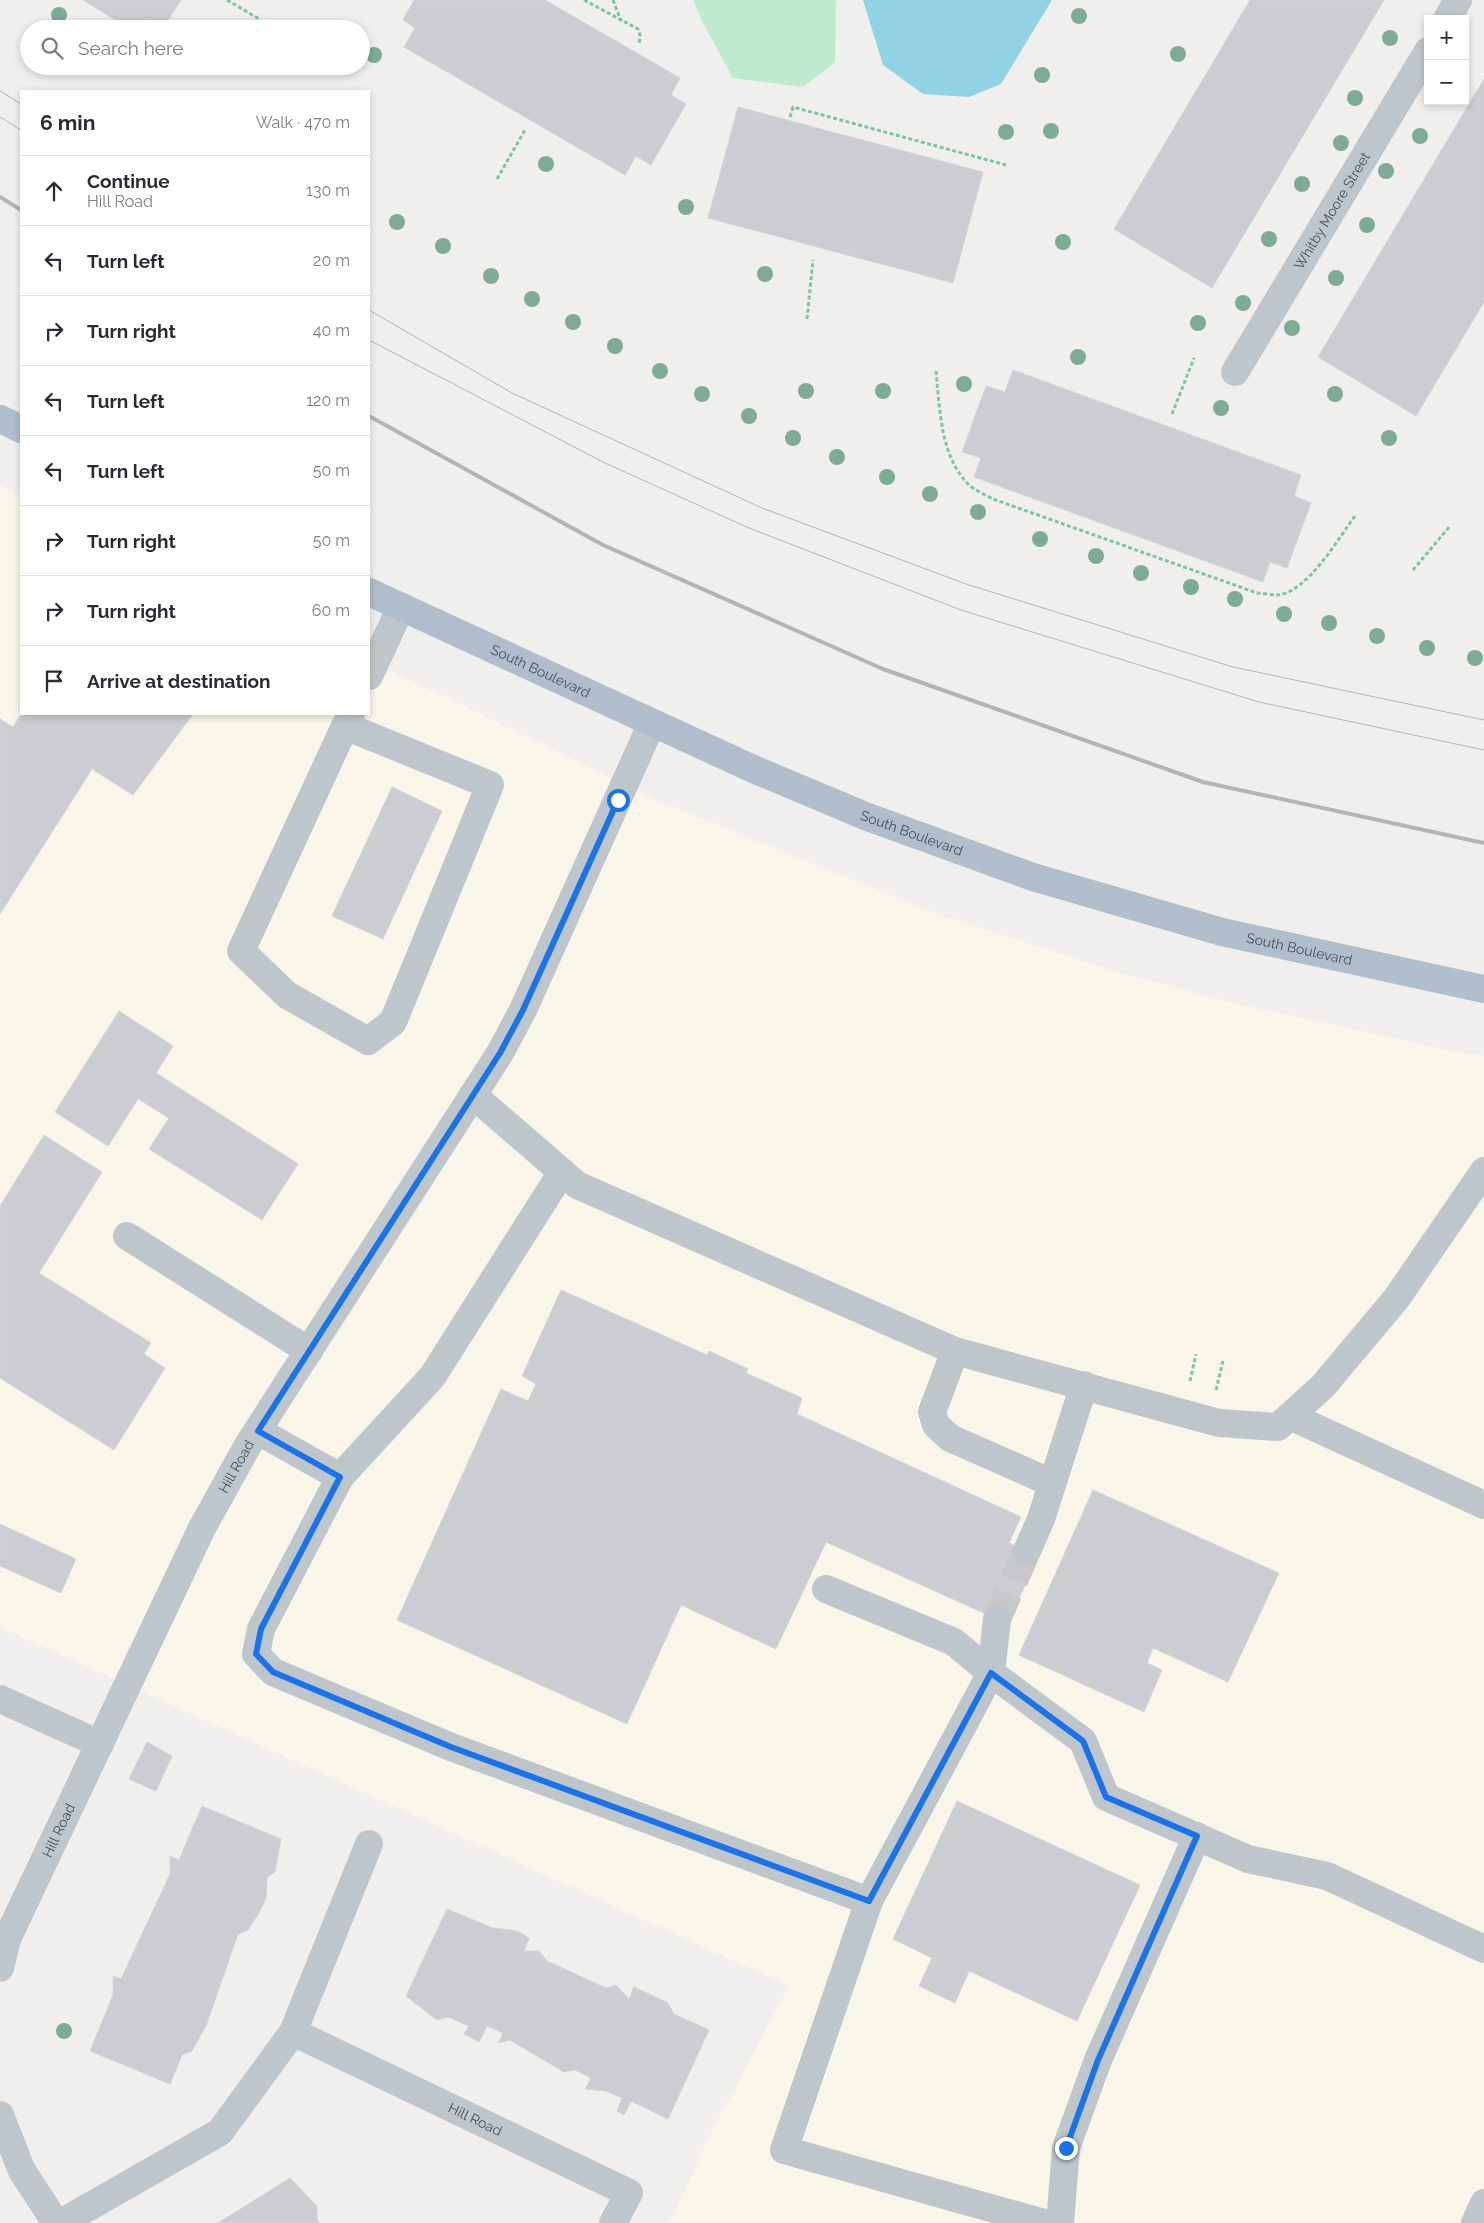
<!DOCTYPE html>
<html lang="en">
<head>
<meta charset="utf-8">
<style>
	:root { --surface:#fff; --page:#f7f7f7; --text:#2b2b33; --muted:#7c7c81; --line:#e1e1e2 }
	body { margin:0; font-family:Raleway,sans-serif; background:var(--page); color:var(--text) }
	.controls { position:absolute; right:15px; top:15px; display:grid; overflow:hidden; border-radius:0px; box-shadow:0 2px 8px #0003 }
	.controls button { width:45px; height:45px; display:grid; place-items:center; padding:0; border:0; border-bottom:1px solid var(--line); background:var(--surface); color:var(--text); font:25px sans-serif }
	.stop { position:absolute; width:15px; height:15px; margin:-11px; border:4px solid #1a73e8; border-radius:50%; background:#fff }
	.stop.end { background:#1a73e8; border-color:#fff; box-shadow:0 1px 5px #0008 }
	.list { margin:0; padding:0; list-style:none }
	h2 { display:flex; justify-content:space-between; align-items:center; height:65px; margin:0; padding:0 20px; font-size:21px }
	h2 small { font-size:16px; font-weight:400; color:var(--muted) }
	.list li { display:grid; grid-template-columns:32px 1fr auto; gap:15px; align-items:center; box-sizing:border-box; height:70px; padding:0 20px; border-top:1px solid var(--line) }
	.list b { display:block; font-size:19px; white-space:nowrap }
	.list p { margin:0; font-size:16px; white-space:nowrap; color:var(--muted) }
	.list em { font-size:16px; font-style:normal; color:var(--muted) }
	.icon { flex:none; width:28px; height:28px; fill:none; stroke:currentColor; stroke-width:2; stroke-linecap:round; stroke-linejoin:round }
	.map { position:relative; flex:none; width:1484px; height:2223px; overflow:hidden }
	.search { position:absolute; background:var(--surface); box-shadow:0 2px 8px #0003; left:20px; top:20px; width:350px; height:55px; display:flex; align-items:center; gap:12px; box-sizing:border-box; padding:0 18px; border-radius:28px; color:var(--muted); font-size:19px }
	.panel { position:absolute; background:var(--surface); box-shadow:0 2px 8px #0003; left:20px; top:90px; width:350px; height:625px; border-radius:0px }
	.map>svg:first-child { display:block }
	.commercial { fill:#faf5e9 }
	.green { fill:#c0ead0 }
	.water { fill:#91d3e4 }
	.building { fill:#cccdd2; stroke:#d3d5d9 }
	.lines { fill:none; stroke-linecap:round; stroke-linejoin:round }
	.minor-tunnel { stroke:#c7c7c9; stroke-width:28; stroke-dasharray:28 14; stroke-linecap:butt }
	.path { stroke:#7bc5a0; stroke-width:3; stroke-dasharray:4 2.5; stroke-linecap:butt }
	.minor { stroke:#bec6cc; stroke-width:28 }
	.major { stroke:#b0becb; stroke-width:28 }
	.tram { stroke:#b1b4b8; stroke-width:1 }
	.rail { stroke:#b1b4b8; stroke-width:4 }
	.tree { fill:#7eab93 }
	.route { stroke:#1a73e8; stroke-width:6 }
	.labels { text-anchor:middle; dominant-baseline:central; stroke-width:4; stroke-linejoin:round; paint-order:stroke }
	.street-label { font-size:14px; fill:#48515a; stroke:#fff }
</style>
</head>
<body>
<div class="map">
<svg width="1484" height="2223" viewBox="0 0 1484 2223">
	<rect width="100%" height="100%" fill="#f1eeee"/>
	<!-- commercial -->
	<path class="commercial" d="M0,485L21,496V714H369V660L656,800L934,913L1123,974L1238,1004L1452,1051L1484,1056V2223H670L707,2141L789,1986L0,1627Z"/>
	<!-- green -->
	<path class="green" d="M693,0H836L835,62L803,87L733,78L702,21Z"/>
	<!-- water -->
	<path class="water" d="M863,0H1052L1001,84L969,97L923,94L883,65Z"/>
	<!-- building -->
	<g class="building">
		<path d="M83,0H181L163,28L147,19L141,29H130Z"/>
		<path d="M414,0H545L680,78L671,95L686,104L651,165L636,156L625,175L404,47L415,28L403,20Z"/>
		<path d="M1250,0H1384L1212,288L1114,229Z"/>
		<path d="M1484,79V302L1416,416L1318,357Z"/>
		<path d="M738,107L983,172L953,283L708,218Z"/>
		<path d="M1013,370L1301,475L1294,496L1311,503L1287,568L1270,562L1263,582L974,477L981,458L962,452L986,386L1005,392Z"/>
		<path d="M21,714H193L133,795L92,769L0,914V719L13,727Z"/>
		<path d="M392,787L442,811L383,939L332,916Z"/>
		<path d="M119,1011L173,1046L156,1073L298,1164L262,1220L149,1149L169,1118L138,1099L108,1146L55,1112Z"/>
		<path d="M44,1135L102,1172L39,1273L151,1343L144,1354L165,1368L114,1450L0,1378V1206Z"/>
		<path d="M561,1290L707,1355L709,1351L748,1369L746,1373L802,1398L797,1414L1021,1517L1009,1543L1038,1556L1008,1624L826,1542L776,1649L681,1605L627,1724L397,1620L501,1389L528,1401L536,1384L522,1376Z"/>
		<path d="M1093,1490L1279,1573L1228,1682L1153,1648L1147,1663L1162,1670L1144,1712L1019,1655Z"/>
		<path d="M0,1524L76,1559L61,1593L0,1566Z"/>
		<path d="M147,1742L172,1756L156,1791L129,1779Z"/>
		<path d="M957,1801L1140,1885L1077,2021L969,1971L955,2003L919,1986L932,1958L893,1939Z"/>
		<path d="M202,1806L281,1839L275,1872L267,1877L266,1898L259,1913L248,1930L238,1934L206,2026L192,2051L182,2055L170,2084L90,2051L113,1995V1976L121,1979L170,1874V1856L179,1860Z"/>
		<path d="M447,1909L493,1928L513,1930L521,1933L529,1938L524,1951H539L547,1961L606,1988L616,1985L629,1999L634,1987L668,2003L674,2014L709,2030L668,2119L631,2101L624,2115L617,2111L622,2098L606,2091L585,2089L591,2078L575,2070L564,2072L510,2040L498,2043L503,2033L487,2026L479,2042L464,2034L469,2026L448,2017L437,2020L406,1996Z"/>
		<path d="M290,2178L317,2206V2219L320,2223H218Z"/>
	</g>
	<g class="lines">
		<!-- minor-tunnel -->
		<path class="minor-tunnel" d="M997,1619L1027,1551"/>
		<!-- path -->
		<g class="path">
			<path d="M227,0L261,20"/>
			<path d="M584,0L638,29L640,35L639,45"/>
			<path d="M613,0L621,21"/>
			<path d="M790,117L793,107L1006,165"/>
			<path d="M497,179L525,130"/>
			<path d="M807,319L813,260"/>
			<path d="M936,371C940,410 940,456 969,485C976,491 986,495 993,499L1257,593C1263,593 1271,595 1277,595C1307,593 1338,539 1355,516"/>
			<path d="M1172,414L1194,358"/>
			<path d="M1413,570L1450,526"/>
			<path d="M1190,1381L1196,1354"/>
			<path d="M1216,1390L1223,1361"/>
		</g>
		<!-- minor -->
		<g class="minor">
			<path d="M1447,19L1458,0"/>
			<path id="s1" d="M1235,372L1428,51"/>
			<path d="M369,676L401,607"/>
			<path d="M345,726L490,785L393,1022L368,1041L287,995L241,951L345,726L351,714"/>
			<path d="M473,1095L577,1185L955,1351L1219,1423L1278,1427L1323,1386L1396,1299L1484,1171"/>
			<path d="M127,1236L309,1351"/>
			<path d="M955,1351L932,1412L936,1425L950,1438L1052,1483"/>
			<path d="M1290,1416L1484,1505"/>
			<path d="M258,1431L340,1477L432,1377L562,1172"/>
			<path d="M340,1477L261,1629L256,1654L273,1672L451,1747L869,1901L784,2150L1044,2223"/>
			<path d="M1027,1551L1041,1519L1084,1385"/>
			<path d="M826,1589L954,1642L991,1673"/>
			<path d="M991,1673L997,1619"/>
			<path d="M0,1699L100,1744"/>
			<path d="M869,1901L991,1673L1083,1741L1106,1797L1248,1859L1327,1876L1484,1949"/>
			<path id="s2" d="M0,1968L7,1939L202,1528L248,1445L500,1053L523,1010L652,723"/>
			<path id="s3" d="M293,2032L629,2193L613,2223"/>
			<path d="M0,2115L22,2171L56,2223"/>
			<path d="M61,2223L220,2132L293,2032L369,1844"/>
			<path d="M1060,2223L1066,2148L1098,2060L1197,1836"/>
			<path d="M1475,2223L1484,2203"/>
		</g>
		<!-- major -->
		<g class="major">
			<path d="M0,419L21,429"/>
			<path id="s4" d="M369,592L751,768L865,816L1033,877L1222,932L1484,989"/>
		</g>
		<!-- tram -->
		<g class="tram">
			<path d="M0,91L21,104"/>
			<path d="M0,117L21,130"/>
			<path d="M369,310L512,393L762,508L966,584L1233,667L1484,720"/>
			<path d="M369,340L605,463L749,528L961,610L1259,702L1484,750"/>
		</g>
		<!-- rail -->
		<g class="rail">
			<path d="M0,197L21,210"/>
			<path d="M369,416L603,545L883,669L1203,782L1484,843"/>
		</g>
	</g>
	<!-- trees -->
	<g class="tree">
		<circle cx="59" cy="15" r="8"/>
		<circle cx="1079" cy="16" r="8"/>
		<circle cx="1390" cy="38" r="8"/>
		<circle cx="1178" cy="54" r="8"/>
		<circle cx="374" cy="55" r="8"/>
		<circle cx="1042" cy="75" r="8"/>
		<circle cx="1355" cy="98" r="8"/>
		<circle cx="1051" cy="131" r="8"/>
		<circle cx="1006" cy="132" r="8"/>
		<circle cx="1420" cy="136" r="8"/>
		<circle cx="1341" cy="143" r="8"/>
		<circle cx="546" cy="164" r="8"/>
		<circle cx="1386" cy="171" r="8"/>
		<circle cx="1302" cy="184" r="8"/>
		<circle cx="686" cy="207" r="8"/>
		<circle cx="397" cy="222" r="8"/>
		<circle cx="1367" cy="225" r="8"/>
		<circle cx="1269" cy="239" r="8"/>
		<circle cx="1063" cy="242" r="8"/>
		<circle cx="443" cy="246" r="8"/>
		<circle cx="765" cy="274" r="8"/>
		<circle cx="491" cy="276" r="8"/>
		<circle cx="1336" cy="278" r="8"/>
		<circle cx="532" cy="299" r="8"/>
		<circle cx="1243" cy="303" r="8"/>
		<circle cx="573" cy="322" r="8"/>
		<circle cx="1198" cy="323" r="8"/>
		<circle cx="1292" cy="328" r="8"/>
		<circle cx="615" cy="346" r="8"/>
		<circle cx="1078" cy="357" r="8"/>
		<circle cx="660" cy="371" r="8"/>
		<circle cx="964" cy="384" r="8"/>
		<circle cx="806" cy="391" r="8"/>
		<circle cx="883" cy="391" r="8"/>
		<circle cx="702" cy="394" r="8"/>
		<circle cx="1335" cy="394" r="8"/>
		<circle cx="1221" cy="408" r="8"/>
		<circle cx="749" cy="416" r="8"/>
		<circle cx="793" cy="438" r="8"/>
		<circle cx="1389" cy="438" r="8"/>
		<circle cx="837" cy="457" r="8"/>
		<circle cx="887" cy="477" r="8"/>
		<circle cx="930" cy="494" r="8"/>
		<circle cx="978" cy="512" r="8"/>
		<circle cx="1040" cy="539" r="8"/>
		<circle cx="1096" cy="556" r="8"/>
		<circle cx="1141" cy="573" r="8"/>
		<circle cx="1191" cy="587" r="8"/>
		<circle cx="1235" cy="599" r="8"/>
		<circle cx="1284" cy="614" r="8"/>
		<circle cx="1329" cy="623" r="8"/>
		<circle cx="1377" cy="636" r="8"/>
		<circle cx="1427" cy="648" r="8"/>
		<circle cx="1475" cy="658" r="8"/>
		<circle cx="64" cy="2031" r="8"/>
	</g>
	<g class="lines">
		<!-- route -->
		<path class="route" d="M618,800L523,1010L500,1053L258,1431L340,1477L261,1629L256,1654L273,1672L451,1747L869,1901L991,1673L1083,1741L1106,1797L1197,1836L1098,2060L1066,2148"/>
	</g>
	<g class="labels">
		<!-- street labels -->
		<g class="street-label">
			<text stroke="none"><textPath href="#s1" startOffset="188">Whitby Moore Street</textPath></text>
			<text stroke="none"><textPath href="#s4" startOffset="189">South Boulevard</textPath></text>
			<text stroke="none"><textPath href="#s4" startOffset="594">South Boulevard</textPath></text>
			<text stroke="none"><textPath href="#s4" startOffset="999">South Boulevard</textPath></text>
			<text stroke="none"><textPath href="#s2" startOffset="555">Hill Road</textPath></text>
			<text stroke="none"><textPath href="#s2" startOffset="150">Hill Road</textPath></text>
			<text stroke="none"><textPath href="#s3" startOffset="202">Hill Road</textPath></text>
		</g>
	</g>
</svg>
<div class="controls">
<button>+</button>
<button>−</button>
</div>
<div class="stop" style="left:618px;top:800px"></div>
<div class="stop end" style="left:1066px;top:2148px"></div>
<div class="search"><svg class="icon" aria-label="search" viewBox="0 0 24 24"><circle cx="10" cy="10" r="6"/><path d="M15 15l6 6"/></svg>Search here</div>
<section class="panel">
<h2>6 min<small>Walk · 470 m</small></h2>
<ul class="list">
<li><svg class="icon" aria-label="ahead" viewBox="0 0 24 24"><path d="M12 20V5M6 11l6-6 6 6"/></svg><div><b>Continue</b><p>Hill Road</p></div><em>130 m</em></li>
<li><svg class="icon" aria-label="left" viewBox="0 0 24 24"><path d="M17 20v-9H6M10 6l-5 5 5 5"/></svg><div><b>Turn left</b></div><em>20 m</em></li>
<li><svg class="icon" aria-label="right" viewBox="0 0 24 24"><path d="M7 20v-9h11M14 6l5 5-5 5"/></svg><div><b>Turn right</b></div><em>40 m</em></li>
<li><svg class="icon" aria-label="left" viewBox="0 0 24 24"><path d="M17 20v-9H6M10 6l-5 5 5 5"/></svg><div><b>Turn left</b></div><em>120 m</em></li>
<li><svg class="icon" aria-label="left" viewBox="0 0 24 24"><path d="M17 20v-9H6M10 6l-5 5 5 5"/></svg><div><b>Turn left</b></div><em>50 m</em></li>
<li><svg class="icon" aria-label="right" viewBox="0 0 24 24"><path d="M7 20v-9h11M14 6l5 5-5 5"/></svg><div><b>Turn right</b></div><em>50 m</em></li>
<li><svg class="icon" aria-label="right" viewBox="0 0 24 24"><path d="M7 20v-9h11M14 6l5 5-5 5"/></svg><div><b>Turn right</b></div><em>60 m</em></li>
<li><svg class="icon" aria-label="arrive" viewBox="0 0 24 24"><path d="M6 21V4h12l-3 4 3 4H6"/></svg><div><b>Arrive at destination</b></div></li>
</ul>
</section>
</div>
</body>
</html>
